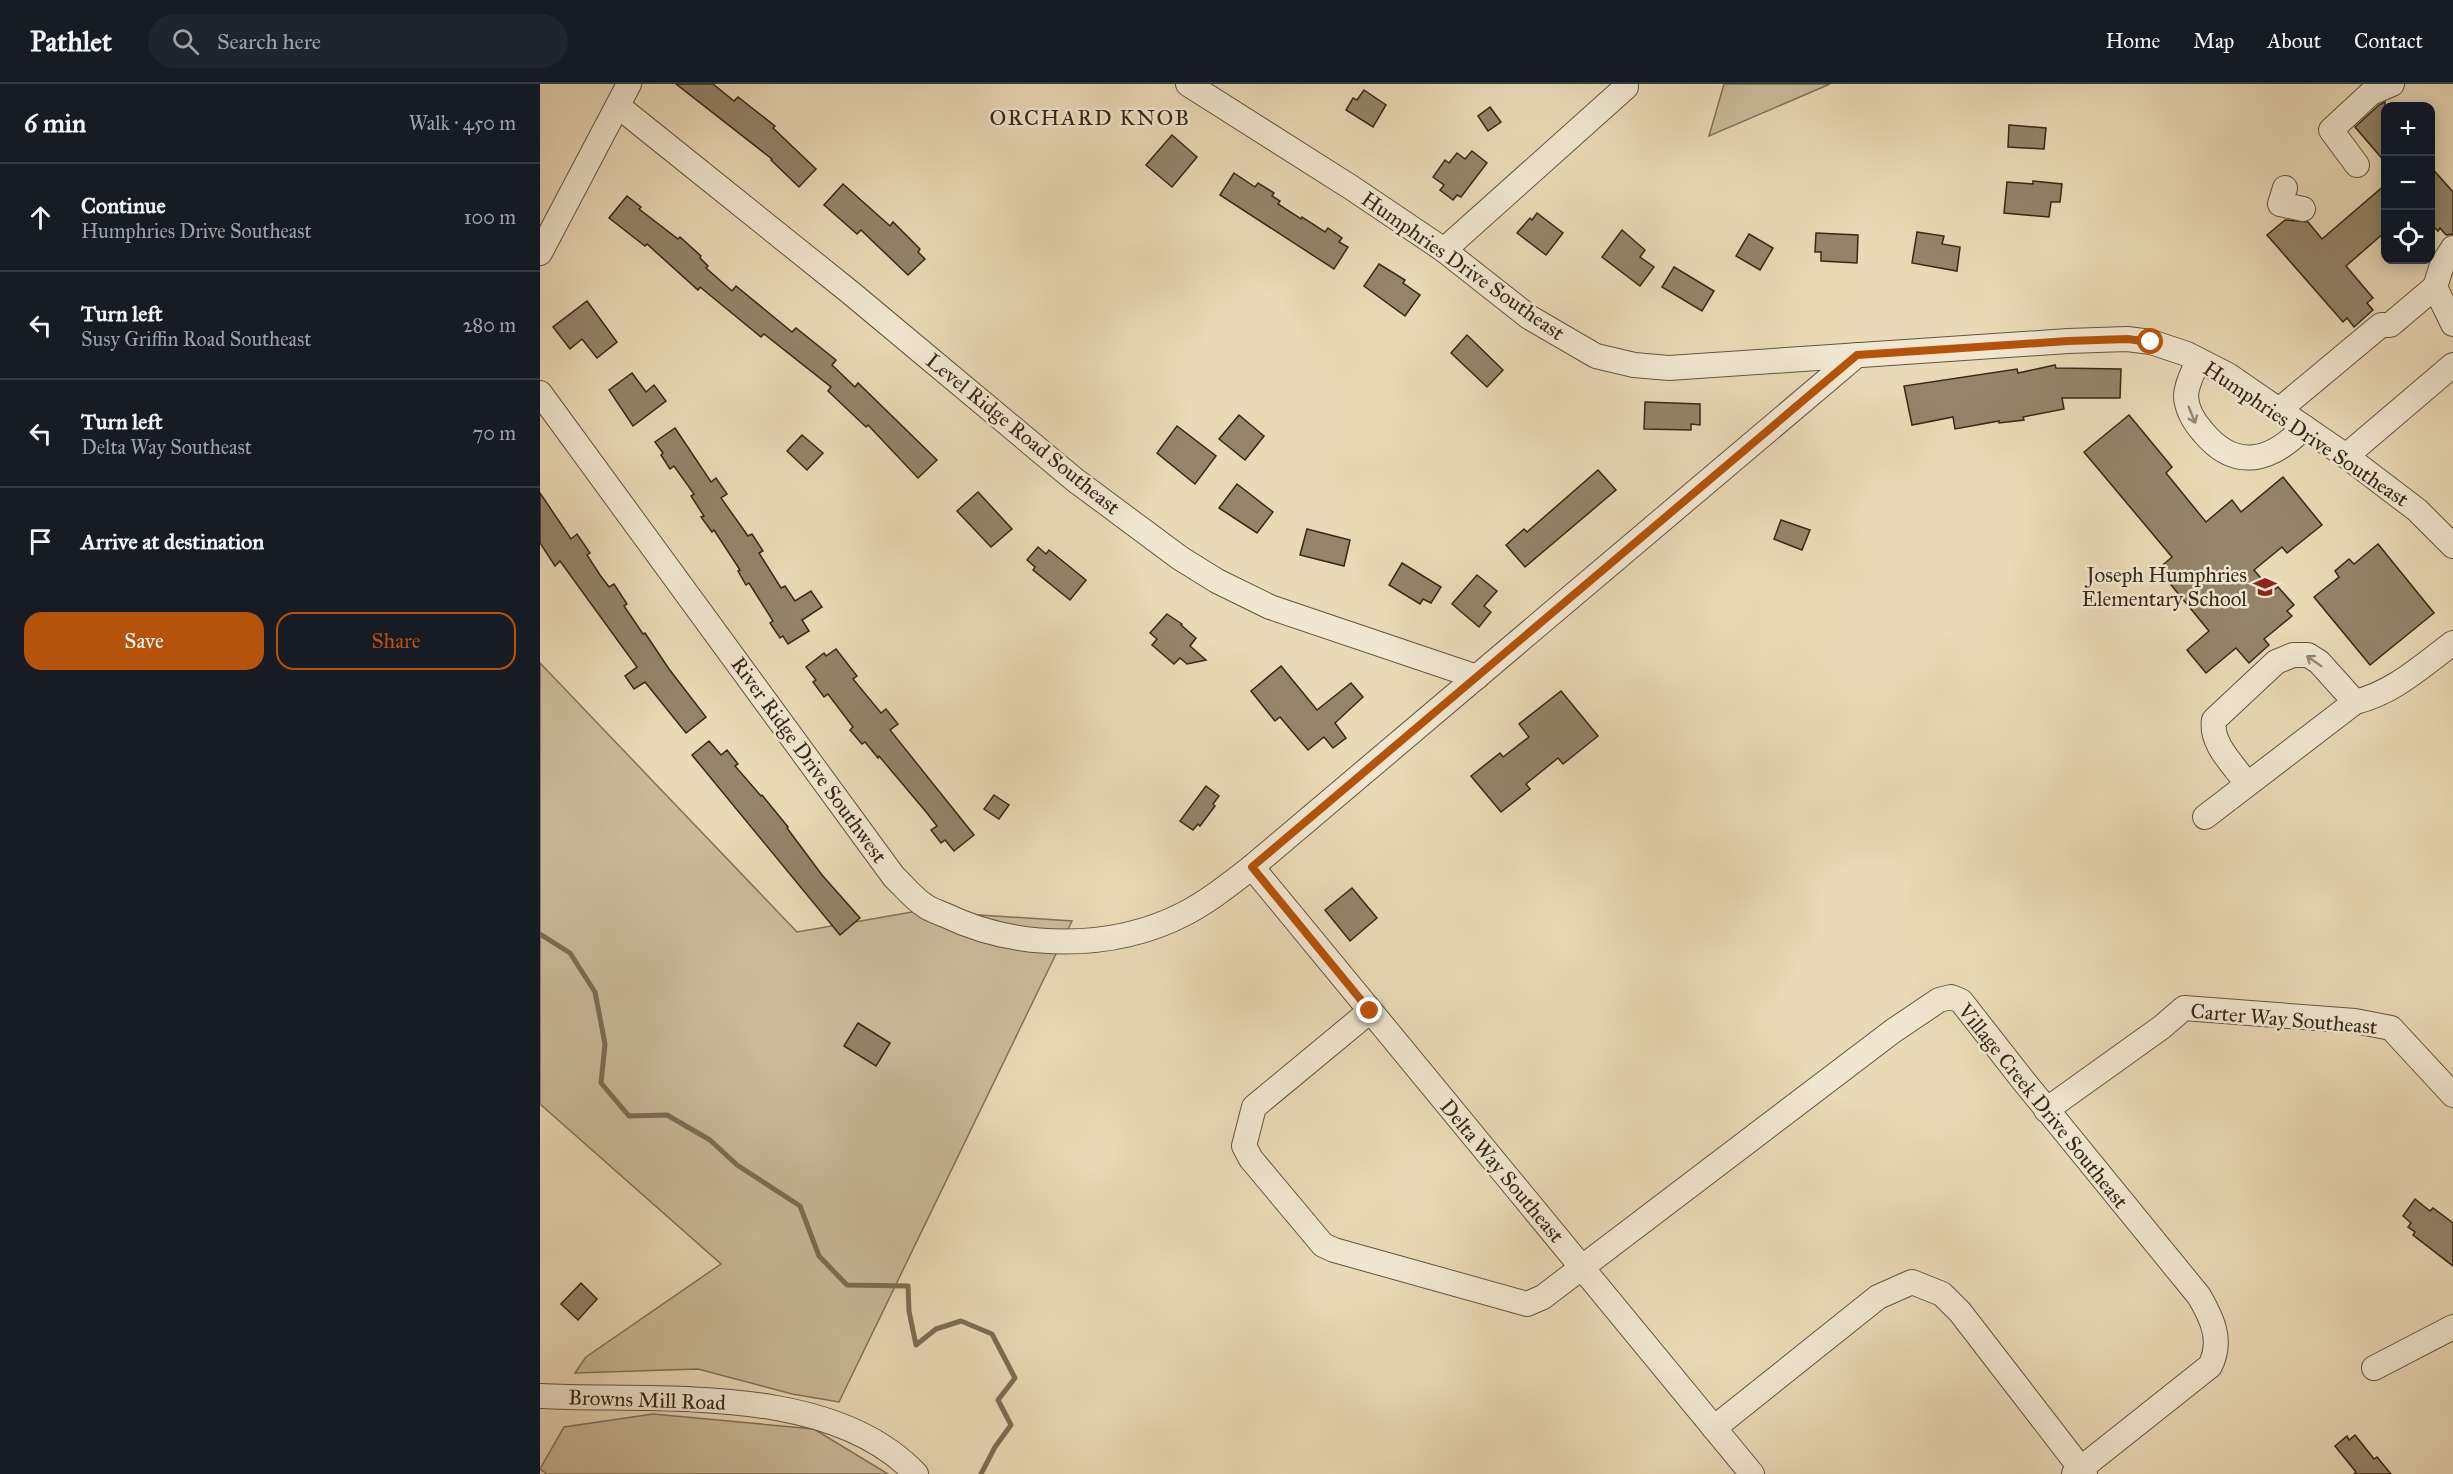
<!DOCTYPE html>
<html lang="en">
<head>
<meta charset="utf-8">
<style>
	:root { --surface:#171b24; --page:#20242c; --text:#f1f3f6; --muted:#9ea1a6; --line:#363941; --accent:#b45309 }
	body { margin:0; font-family:"IM FELL Great Primer",serif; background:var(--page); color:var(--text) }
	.controls { position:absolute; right:18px; top:18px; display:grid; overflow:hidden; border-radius:12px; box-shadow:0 3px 15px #0003 }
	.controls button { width:54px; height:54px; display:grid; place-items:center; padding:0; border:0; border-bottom:2px solid var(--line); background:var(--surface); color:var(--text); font:30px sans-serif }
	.stop { position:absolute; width:18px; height:18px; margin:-14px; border:4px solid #b45309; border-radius:50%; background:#fff }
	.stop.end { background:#b45309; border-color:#fff; box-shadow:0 2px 6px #0008 }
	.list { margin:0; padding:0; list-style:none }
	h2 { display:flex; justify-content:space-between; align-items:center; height:78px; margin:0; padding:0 24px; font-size:26px }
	h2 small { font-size:20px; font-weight:400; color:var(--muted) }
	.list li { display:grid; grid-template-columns:39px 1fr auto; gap:18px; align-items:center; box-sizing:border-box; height:108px; padding:0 24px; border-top:2px solid var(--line) }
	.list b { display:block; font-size:22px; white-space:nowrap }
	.list p { margin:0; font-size:20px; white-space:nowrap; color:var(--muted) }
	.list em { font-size:20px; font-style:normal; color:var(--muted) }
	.actions { display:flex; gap:12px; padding:18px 24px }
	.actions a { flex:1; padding:14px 0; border:2px solid var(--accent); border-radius:18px; text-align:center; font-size:21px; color:var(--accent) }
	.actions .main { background:var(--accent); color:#fff }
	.icon { flex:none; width:33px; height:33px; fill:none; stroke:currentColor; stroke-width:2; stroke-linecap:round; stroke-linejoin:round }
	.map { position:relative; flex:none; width:1913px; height:1390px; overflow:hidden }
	header { display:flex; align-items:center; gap:36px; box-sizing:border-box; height:84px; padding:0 30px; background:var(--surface); border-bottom:2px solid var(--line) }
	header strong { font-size:28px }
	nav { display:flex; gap:33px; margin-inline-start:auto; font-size:21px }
	.search { width:420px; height:54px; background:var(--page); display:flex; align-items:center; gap:15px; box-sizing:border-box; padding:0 21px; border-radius:33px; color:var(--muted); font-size:22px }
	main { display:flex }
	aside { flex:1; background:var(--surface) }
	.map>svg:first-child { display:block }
	.green { fill:#cbbb9b; stroke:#80725a; stroke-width:1.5 }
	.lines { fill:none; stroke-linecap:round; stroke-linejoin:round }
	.stream { stroke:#7d6e56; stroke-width:5 }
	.building { fill:#94846a; stroke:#362818; stroke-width:1.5 }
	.minor-casing { stroke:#635440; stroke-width:26 }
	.minor { stroke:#f1e6d0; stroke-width:24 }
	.oneway { stroke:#948774 }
	.route { stroke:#b45309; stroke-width:8 }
	.labels { text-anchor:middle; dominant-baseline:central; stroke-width:5; stroke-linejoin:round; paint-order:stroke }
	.street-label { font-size:21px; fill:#362818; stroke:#f1e6d0 }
	.poi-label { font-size:21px; fill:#362818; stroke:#f1e6d0; text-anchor:end }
	.neighbourhood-label { font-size:22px; letter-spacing:1.5px; fill:#362818; stroke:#f1e6d0 }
</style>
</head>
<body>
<header>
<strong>Pathlet</strong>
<div class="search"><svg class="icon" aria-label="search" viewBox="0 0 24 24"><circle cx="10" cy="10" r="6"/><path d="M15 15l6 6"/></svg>Search here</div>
<nav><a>Home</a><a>Map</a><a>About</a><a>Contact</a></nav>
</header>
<main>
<aside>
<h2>6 min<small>Walk · 450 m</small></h2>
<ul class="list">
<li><svg class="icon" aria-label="ahead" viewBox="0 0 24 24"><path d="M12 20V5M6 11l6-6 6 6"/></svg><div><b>Continue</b><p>Humphries Drive Southeast</p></div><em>100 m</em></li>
<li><svg class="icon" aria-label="left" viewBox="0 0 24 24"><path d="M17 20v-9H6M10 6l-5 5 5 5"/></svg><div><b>Turn left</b><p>Susy Griffin Road Southeast</p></div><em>280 m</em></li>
<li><svg class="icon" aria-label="left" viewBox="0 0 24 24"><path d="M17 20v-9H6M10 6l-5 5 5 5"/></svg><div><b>Turn left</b><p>Delta Way Southeast</p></div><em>70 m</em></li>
<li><svg class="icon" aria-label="arrive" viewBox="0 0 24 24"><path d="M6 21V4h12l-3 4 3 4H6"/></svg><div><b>Arrive at destination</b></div></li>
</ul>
<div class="actions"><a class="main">Save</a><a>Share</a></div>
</aside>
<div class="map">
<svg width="1913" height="1390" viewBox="0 0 1913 1390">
	<rect width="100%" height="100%" fill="#ead9b6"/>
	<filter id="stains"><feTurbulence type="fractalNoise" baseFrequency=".00333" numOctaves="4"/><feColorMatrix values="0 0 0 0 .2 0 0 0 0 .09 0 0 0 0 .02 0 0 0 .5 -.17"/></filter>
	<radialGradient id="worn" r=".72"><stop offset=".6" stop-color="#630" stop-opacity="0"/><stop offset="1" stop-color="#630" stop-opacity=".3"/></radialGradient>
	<!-- green -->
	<g class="green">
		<path d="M1184,0H1290L1169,52Z"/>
		<path d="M0,579L257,848L378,827L532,837L299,1318L252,1310L158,1285L35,1289L46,1273L181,1180L0,1020Z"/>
		<path d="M113,1330L274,1345L348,1390H7L0,1385L24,1343Z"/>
	</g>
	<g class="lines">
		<!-- stream -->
		<path class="stream" d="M0,850L30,869L55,908L65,960L61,999L89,1032L127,1031L170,1056L197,1081L260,1122L279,1172L307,1201L368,1202L369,1227L376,1261L396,1245L421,1237L452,1250L475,1294L458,1316L471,1341L455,1363L441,1390"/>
	</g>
	<!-- building -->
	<g class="building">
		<path d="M136,0H173L194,17L198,13L235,42L233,44L276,85L259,103L231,76L232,75Z"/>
		<path d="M824,6L846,21L833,43L806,26L813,14L817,16Z"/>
		<path d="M1845,18V78L1815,43L1839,21Z"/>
		<path d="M950,23L961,38L948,47L938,32Z"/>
		<path d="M1469,41L1506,44L1504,65L1468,63Z"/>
		<path d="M632,51L657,73L632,103L606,81Z"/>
		<path d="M932,67L947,79L921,113L917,111L913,116L900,106L904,101L893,93L905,76L909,79L917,69L925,75Z"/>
		<path d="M1890,82L1913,108V150L1906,151L1900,144L1898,147L1890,139Z"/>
		<path d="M694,89L715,103L718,99L734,109L732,112L740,117L738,120L761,135L762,133L785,148L788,144L802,154L799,158L808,163L794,185L680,111Z"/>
		<path d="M1493,97L1522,100L1520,118H1511L1509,133L1464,129L1467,98L1493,100Z"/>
		<path d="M303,100L350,142L353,138L380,165L378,168L385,175L368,191L321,146L317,150L284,121Z"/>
		<path d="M1845,101V148L1806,182L1833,214L1827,219L1833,226L1814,243L1807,234L1803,238L1727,151L1745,136L1768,138L1782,155Z"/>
		<path d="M87,112L101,123L99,125L138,155L140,153L161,172L160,174L168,182L166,184L192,207L196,202L252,248L256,244L296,276L292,281L315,303L318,299L397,376L378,394L328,341L326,343L288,307L291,303L224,250L221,253L160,203L158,206L107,160L105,162L69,134Z"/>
		<path d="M997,129L1023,149L1006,171L977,149L990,134L992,136Z"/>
		<path d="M1082,146L1105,166L1100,173L1114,183L1100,202L1062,173Z"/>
		<path d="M1377,148L1404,152L1402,160L1420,163L1417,187L1372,179Z"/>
		<path d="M1276,149L1318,151L1317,179L1281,177V168H1275Z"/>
		<path d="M1209,150L1233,164L1220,186L1196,172Z"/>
		<path d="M839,180L865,196L863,199L880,211L865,232L824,202Z"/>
		<path d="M1134,183L1174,207L1162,227L1122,203Z"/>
		<path d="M47,217L77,258L57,274L42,255L30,265L13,243Z"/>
		<path d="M927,251L963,286L947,303L911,269Z"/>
		<path d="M1515,281L1516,284L1581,285L1580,314H1522L1524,325L1483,333L1484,336L1459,339V337L1415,345L1413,333L1372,341L1364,302L1477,285L1478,289Z"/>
		<path d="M92,289L106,308L114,301L126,317L93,342L69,306Z"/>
		<path d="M1105,318L1160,320V341L1151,340V346L1104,345Z"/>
		<path d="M699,331L724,352L705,376L679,355Z"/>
		<path d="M1589,331L1632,383L1626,389L1666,438L1692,416L1701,428L1743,393L1782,441L1747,469L1742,463L1714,486L1732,507L1738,503L1754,521L1747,527L1752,532L1724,555L1729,561L1709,579L1696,564L1666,589L1647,566L1669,547L1618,485L1632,473L1544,368Z"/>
		<path d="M637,342L676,372L655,400L617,369Z"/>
		<path d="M135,344L171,398L176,394L187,410L181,414L208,452L212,450L223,467L219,469L241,504L245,502L255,517L271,507L282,523L262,536L269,547L248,560L243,552L240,554L230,539L233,537L209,499L206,501L198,487L200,486L174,446L172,448L161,433L164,432L151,412L154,410L134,382L130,385L121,371L123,369L115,358Z"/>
		<path d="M262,351L283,369L267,386L247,367Z"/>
		<path d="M1058,386L1076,406L985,483L966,461L984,445L987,448Z"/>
		<path d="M697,400L733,428L717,449L679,424Z"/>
		<path d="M438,408L472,445L451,463L417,427Z"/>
		<path d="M0,409L31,455L37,450L50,469L47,471L60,491L69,503L74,500L87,520L84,522L103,550L105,549L129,585L166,633L146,649L105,598L94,605L85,592L97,583L20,477L15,482L0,459Z"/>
		<path d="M1241,436L1270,446L1262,466L1234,455Z"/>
		<path d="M767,445L810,456L804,482L760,471Z"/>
		<path d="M1838,460L1894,529L1830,581L1774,513L1799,493L1795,487L1809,475L1814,480Z"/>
		<path d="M498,463L506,470L509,466L546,496L530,516L493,486L495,483L487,476Z"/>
		<path d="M862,479L901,503L891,519L883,515L880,520L849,501Z"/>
		<path d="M937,491L957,507L944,522L951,528L939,543L912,520Z"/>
		<path d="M627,530L642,540L641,541L656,554L650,562L666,576L647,580L640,574L634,580L612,561L617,555L610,549Z"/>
		<path d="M296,565L317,592L313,595L341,629L346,625L358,640L350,646L434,751L414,767L405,756L401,759L391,746L397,742L387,729L339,672L338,674L325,658L322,660L310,646L313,643L288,610L284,613L273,598L276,596L266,583L284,569L286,572Z"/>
		<path d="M741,582L777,626L811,599L823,613L795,639L806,654L793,664L784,653L768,666L740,633L735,637L711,607Z"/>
		<path d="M1021,607L1058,652L1023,680L1018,674L986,700L990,705L961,728L931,692L960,669L963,673L989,653L979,640Z"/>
		<path d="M169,657L181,671L187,666L198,680L195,682L221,712L222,711L248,743L247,744L282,791L320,834L300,851L152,671Z"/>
		<path d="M666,702L679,712L673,720L675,722L660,742L658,740L653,746L640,737Z"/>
		<path d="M454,711L469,721L459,735L444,725Z"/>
		<path d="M812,804L837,834L810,857L785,826Z"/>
		<path d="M318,939L350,959L336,982L304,962Z"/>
		<path d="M1875,1115L1890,1127L1893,1124L1913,1139V1182L1873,1151L1875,1148L1868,1143L1871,1139L1863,1132Z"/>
		<path d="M41,1199L57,1215L38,1236L21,1220Z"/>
		<path d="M1815,1351L1834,1375L1837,1373L1851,1390H1814L1816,1388L1795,1362L1807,1352L1809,1356Z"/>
	</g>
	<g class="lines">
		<!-- minor casing -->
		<g class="minor-casing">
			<g id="minor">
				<path d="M648,0L812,104L904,166L989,233L1056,272L1094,281L1129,284L1528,257L1587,255L1611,258L1647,270L1688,291L1806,372L1877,426L1913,462"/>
				<path d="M78,22L311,209L535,396L640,474L677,497L730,523L937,593"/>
				<path d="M1817,81L1791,46L1831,9L1852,0"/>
				<path d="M1745,104L1740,120L1763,125"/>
				<path d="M1913,164L1902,181L1895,203L1913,240"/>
				<path d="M904,166L1086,3"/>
				<path d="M0,169L89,0"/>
				<path d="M1658,276C1654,287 1647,298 1646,311C1646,324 1654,338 1663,348C1696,388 1732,377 1764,343"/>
				<path d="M0,309L354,793C364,802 373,814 384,821C390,826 398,828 405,831C477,866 572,867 644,830C669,817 690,800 712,783L1317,271"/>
				<path d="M1739,326L1841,241H1850L1895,203"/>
				<path d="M1806,372L1913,281"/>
				<path d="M1707,700C1694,681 1670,660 1674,636L1736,578L1753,571H1768L1779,578L1815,618"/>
				<path d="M1665,733L1815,618C1853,609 1882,582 1913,559"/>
				<path d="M712,783L1212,1390"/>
				<path d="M830,927L714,1023L704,1062L711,1075L783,1161L794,1166L987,1220L1003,1213L1353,947L1399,916L1411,913L1421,917L1482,995L1659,1212C1672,1234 1683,1257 1670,1282L1534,1390"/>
				<path d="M1506,1026L1622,943L1644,924L1815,937L1851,944L1913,1011"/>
				<path d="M1834,1284L1913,1243"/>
				<path d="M0,1312C115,1318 289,1298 376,1390"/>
				<path d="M1174,1344L1338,1213L1372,1198L1402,1210L1420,1228L1545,1390"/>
			</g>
		</g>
		<!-- minor -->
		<use href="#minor" class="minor"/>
	</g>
	<!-- one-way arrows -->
	<defs><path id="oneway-shaft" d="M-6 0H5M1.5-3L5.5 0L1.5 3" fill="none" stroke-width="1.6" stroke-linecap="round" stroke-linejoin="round" transform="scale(1.5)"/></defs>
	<g class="oneway">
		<use href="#oneway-shaft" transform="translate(1652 331) rotate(68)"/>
		<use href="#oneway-shaft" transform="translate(1774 577) rotate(-145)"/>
	</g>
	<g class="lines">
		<!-- route -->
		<path class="route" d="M830,927L712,783L1317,271L1528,257L1587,255L1611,258"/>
	</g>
	<!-- icons -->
	<defs>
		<g id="school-bare" transform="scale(1.8)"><path d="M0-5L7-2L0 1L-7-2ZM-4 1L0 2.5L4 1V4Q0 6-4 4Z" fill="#8f2418" stroke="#f1e6d0" stroke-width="2.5" paint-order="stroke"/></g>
	</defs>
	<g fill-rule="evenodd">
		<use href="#school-bare" x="1725" y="503"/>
	</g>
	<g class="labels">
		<!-- street labels -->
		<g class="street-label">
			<text transform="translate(923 182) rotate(35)">Humphries Drive Southeast</text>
			<text transform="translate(483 350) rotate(39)">Level Ridge Road Southeast</text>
			<text transform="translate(1766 350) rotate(34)">Humphries Drive Southeast</text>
			<text transform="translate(269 676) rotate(54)">River Ridge Drive Southwest</text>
			<text transform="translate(1744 935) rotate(5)">Carter Way Southeast</text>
			<text transform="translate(1503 1022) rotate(51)">Village Creek Drive Southeast</text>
			<text transform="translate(962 1087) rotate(50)">Delta Way Southeast</text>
			<text transform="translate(107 1316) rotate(2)">Browns Mill Road</text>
		</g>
		<!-- poi labels -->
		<g class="poi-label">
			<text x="1707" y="491">Joseph Humphries<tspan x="1707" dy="24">Elementary School</tspan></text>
		</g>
		<!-- neighbourhood labels -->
		<g class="neighbourhood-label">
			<text x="550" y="33">ORCHARD KNOB</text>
		</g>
	</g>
	<rect width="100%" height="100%" filter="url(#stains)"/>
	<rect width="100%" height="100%" fill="url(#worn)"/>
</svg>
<div class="controls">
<button>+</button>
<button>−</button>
<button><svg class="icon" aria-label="locate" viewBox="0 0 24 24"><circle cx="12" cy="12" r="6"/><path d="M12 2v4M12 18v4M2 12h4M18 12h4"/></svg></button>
</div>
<div class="stop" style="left:1611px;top:258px"></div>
<div class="stop end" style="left:830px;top:927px"></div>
</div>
</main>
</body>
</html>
